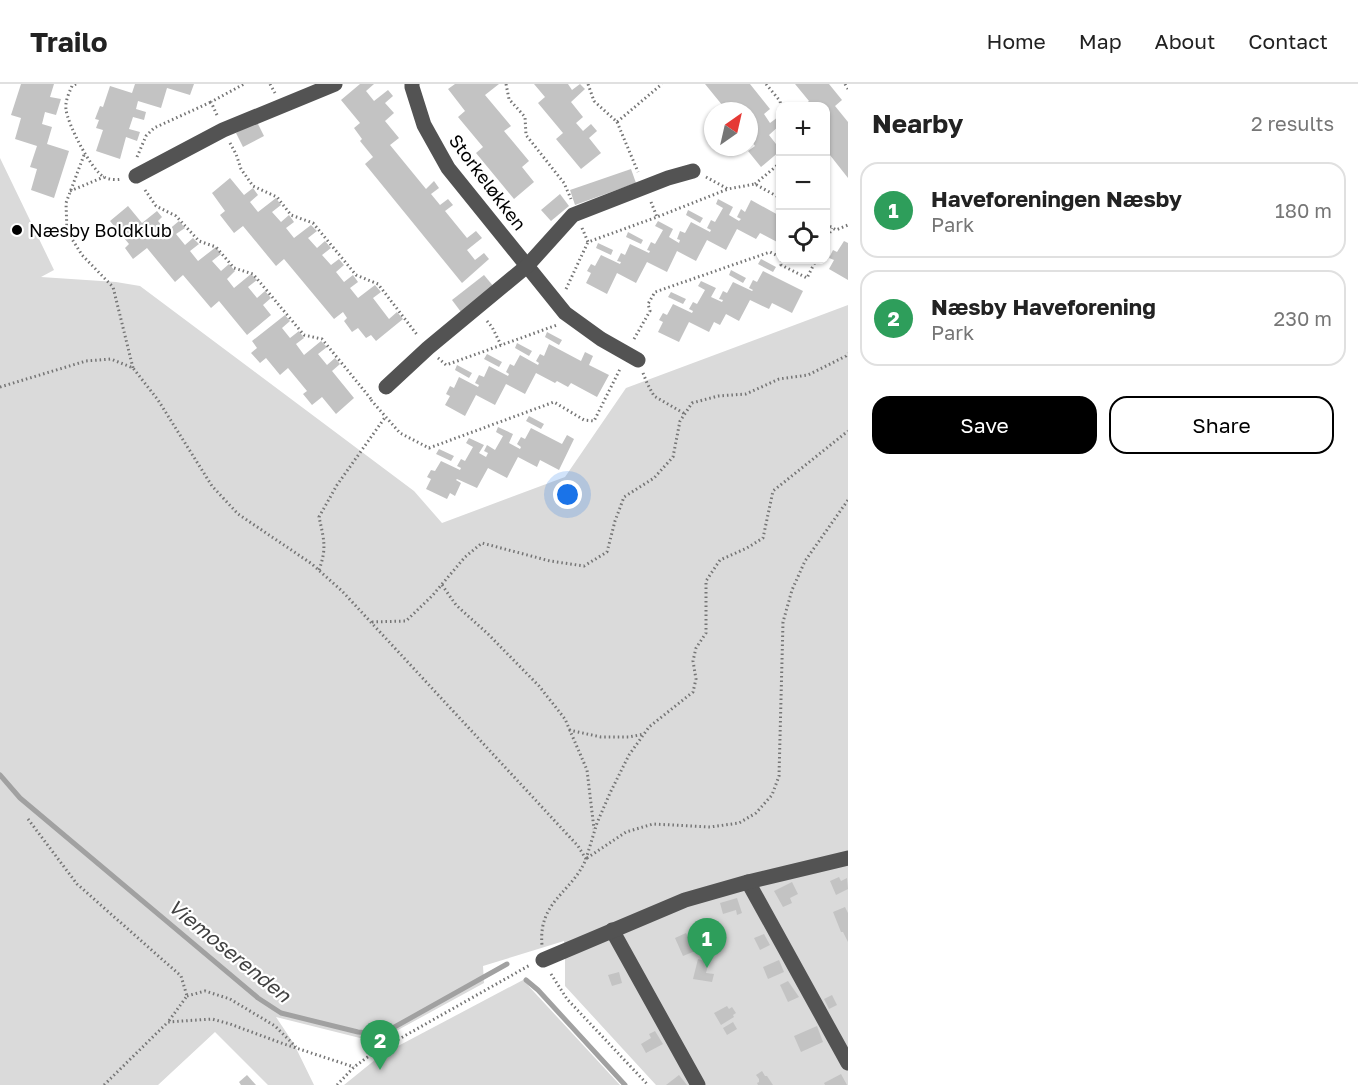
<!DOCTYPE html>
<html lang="en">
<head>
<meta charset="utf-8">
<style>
	:root { --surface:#fff; --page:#f6f6f6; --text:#222; --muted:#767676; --line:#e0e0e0; --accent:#000 }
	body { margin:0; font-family:"Golos Text",sans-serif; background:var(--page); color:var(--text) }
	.controls { position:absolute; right:18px; top:18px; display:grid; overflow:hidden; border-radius:12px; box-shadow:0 2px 4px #0004 }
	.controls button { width:54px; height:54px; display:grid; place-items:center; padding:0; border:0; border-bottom:2px solid var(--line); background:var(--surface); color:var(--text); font:30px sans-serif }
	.compass { position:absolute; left:704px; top:18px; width:54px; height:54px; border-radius:50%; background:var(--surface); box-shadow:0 2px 4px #0004; rotate:34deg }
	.you { position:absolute; left:568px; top:411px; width:21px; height:21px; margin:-15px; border:4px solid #fff; border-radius:50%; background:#1a73e8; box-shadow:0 0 0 9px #1a73e833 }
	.badge { display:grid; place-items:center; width:39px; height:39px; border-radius:50%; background:var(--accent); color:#fff; font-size:20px; font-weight:700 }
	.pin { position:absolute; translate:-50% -50px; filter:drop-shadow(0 2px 3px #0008) }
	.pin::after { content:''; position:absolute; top:32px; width:21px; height:18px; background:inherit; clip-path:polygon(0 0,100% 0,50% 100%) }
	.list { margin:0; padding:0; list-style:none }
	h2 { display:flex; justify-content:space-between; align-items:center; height:78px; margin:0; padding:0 24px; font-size:26px }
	h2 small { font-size:20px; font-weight:400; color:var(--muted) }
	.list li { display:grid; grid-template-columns:39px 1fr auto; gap:18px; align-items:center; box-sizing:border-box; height:96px; margin:0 12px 12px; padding:0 12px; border:2px solid var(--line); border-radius:18px }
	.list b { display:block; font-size:22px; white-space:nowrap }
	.list p { margin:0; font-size:20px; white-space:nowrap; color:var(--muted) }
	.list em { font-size:20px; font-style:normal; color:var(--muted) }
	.actions { display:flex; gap:12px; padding:18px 24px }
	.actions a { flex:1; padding:14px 0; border:2px solid var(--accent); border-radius:18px; text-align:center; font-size:21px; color:var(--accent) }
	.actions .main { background:var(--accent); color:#fff }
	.icon { flex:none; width:33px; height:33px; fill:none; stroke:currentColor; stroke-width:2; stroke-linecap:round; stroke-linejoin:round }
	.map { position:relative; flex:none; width:848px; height:1001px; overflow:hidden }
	header { display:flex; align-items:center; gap:36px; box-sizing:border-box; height:84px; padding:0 30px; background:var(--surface); border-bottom:2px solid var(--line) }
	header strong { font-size:28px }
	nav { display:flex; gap:33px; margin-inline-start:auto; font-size:21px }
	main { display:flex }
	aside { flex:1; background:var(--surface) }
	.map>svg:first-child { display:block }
	.green { fill:#dadada }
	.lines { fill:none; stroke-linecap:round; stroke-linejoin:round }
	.stream { stroke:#a1a1a1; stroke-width:5 }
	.building { fill:#c3c3c3 }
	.path { stroke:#757575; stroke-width:3; stroke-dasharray:1.5 3; stroke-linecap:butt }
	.minor { stroke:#535353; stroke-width:15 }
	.poi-dot { fill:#000; stroke:#fff; stroke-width:2 }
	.labels { text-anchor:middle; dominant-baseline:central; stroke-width:4.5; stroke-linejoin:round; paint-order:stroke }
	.street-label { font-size:18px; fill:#000; stroke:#fff }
	.poi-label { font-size:18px; fill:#000; stroke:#fff; text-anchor:start }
	.water-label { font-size:20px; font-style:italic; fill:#424242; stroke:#fff }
</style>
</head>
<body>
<header>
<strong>Trailo</strong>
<nav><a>Home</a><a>Map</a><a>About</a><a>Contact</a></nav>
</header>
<main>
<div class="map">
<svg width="848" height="1001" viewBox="0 0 848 1001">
	<rect width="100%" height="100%" fill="#fff"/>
	<!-- green -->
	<g class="green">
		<path d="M0,74L54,186L41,193L116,198L140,202L414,407L442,439L565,393L626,304L848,221V1001H656L565,902V866L564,857L483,882L484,899L376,958L276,933L294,960L314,1001H268L215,948L158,1001H0Z"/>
		<path d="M523,896L620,1001H344L381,971Z"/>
	</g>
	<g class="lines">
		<!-- stream -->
		<g class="stream">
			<path d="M0,691L20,714L258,914L281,929L358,948L382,950L507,880"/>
			<path d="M526,896L538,906L625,1001"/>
		</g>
	</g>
	<!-- building -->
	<g class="building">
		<path d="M21,0H54L50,13L61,15L56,31L45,28L42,40L52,43L47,60L69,67L54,114L31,106L37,85L30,83L37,62L15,55L21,34L11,31Z"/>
		<path d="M135,0H194L190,11L167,4L161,24L138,17L136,25L146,28L144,36L133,33L129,45L140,48L137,57L126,53L120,75L96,67L103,46L96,44L99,36L95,35L100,22L103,23L110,2L132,9Z"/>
		<path d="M360,0H374L366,7L374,17L388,6L393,12L385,19L394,29L385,37L399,54L390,61L426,105L434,97L439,104L431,110L440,121L448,115L453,121L445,127L467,154L476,147L482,154L467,166L475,176L484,169L489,175L462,199L365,80L373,73L360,57L362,55L354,44L360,39L341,16Z"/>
		<path d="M455,0H499L485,11L511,42L504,47L529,77L522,83L534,98L514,115L476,69L483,63L458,33L465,27L448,5Z"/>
		<path d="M534,0H568L572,6L580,0L585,5L571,18L583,33L576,39L583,47L591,40L597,47L589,54L601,69L581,85L556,55L563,49L538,19L545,13Z"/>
		<path d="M705,0H750L770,25L764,30L770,39L778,33L780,36V41L769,51L776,60L780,56V67L761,83L748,67L755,62L749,54V27H727Z"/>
		<path d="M795,0H829L842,16L835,22L848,38V94L826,66V22H803L809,17Z"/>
		<path d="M257,38L264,52L243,63L236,49Z"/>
		<path d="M631,85L636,99L575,121L570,106Z"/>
		<path d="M230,94L244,111L253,104L258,111L250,118L258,128L276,114L281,121L272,128L281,138L289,131L294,138L286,144L294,154L311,141L317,147L308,154L317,164L325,157L331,164L322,171L331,181L339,175L344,181L336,188L344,198L353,191L358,198L350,204L358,214L375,201L381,208L373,214L389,235L397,228L403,235L376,257L371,251L366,254L358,244L352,248L344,237L347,234L343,228L334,235L284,175L276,182L243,142L234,149L220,131L225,127L212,109Z"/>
		<path d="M560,110L569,122L551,137L541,126Z"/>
		<path d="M718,115L733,123L729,131L739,137L741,135L737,133L741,125L745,128L751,116L780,132V156L779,159L760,149L756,155L737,145L726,166L707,156L696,177L677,167L667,188L647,178L636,199L617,189L607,210L586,199L591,189L587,187L591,180L595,182L601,171L620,180L621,178L617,177L621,169L625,171L630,160L649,169L650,167L647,166L651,158L655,160L663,146L655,142L658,137L673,145L669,153L679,159L680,156L677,155L680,147L685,149L691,138L710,148L711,146L707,144L711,136L715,138L723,124L716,120Z"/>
		<path d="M128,122L142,139L157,127L162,133L158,137L167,147L179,137L185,144L176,150L185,161L193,154L199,160L190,167L198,177L216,163L221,170L212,177L221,187L229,180L235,187L227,195L234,204L251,190L257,196L248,203L257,214L265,207L271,214L263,221L271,231L247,251L219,217L211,224L183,191L175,198L147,164L133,175L125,164L129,160L110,137Z"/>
		<path d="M688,126L703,134L700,139L686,131Z"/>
		<path d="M628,148L643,156L641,160L626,153Z"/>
		<path d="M844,157L848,159V196L829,185L834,176L829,174L833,166L837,168Z"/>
		<path d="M598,159L613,166L611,171L596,164Z"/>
		<path d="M761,175L776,183L773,188L758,180Z"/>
		<path d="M731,186L746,194L743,199L729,191Z"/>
		<path d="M763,187L803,207L792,229L772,219L769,225L750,216L739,237L726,230L720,241L714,238L709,248L689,238L679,258L658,248L663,238L659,236L663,229L667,231L673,220L692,229L693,227L689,225L693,218L697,220L705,206L698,202L701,197L716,204L711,213L722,218L723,216L719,215L723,207L727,209L733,198L752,207L753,206L749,204L753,196L757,198Z"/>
		<path d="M484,191L494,203L461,228L452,216Z"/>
		<path d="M671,208L686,215L683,220L668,213Z"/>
		<path d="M285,231L290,237L282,244L290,254L299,247L304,254L296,260L304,271L321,257L327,263L318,270L327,281L335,274L340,280L332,287L354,314L336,330L322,313L312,321L303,310L307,307L288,284L280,291L266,274L260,279L251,269L257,264L252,257Z"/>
		<path d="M547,248L562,256L559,261L545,253Z"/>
		<path d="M517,259L532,267L529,272L515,264Z"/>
		<path d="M549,260L581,277L585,268L593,272L589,281L609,291L597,313L571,299L568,303L557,297L555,299L536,289L525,310L506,300L495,321L476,311L465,332L445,321L450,312L446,310L450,302L454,304L459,293L478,303L479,301L475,299L479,291L484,293L489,282L508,292L509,290L506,288L510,280L514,282L520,271L538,281L539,279L536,277L540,270L544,272Z"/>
		<path d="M487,270L502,278L499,283L484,275Z"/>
		<path d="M457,281L472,289L469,294L455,286Z"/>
		<path d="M529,332L544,340L541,345L526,337Z"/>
		<path d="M498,343L513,350L509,359L520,365L521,363L517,360L521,353L525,355L531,344L562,360L567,351L574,355L559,386L540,376L537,383L518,373L507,394L488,384L477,404L457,395L456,396L461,399L455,412L450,409L447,415L426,405L431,395L427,393L431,386L435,387L441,377L460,386L461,384L457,382L461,375L465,377L473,363L466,359L469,354L484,361L479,369L486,373L488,369L484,367L487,361L495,366L503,352L496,348Z"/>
		<path d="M439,365L454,372L451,377L436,370Z"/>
		<path d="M839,793L841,797L847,794L848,805L836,811L830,797Z"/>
		<path d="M792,798L798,810L790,814L792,819L783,823L774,807Z"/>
		<path d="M737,814L742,829L737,831L736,826L723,830L720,819Z"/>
		<path d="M845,823L848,829V858L843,848H841L833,828Z"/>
		<path d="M686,849L688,853L694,851L700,865L683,872L675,854Z"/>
		<path d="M764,850L770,861L760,866L754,854Z"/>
		<path d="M698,875L705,877L704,880L708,881L706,889L714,890L712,898L693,895Z"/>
		<path d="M779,876L784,888L768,895L763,883Z"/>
		<path d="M619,888L622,899L612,902L608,891Z"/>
		<path d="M788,897L799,913L788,918L780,901Z"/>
		<path d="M832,911L837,921L829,925L824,915Z"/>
		<path d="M727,922L729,925L732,923L736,929L733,931L734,933L721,941L714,929Z"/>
		<path d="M733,938L737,945L727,951L723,944Z"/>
		<path d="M817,942L823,958L801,968L794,952Z"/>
		<path d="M655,947L663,960L646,969L641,960L651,954L649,950Z"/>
		<path d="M762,987L765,992H767L773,1001H758L757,999L759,998V995L756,991Z"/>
		<path d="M841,990L847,1001H825L824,999Z"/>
		<path d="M247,991L256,1001H241L239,998Z"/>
		<path d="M679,991L687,1001H666Z"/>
	</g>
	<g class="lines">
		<!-- path -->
		<g class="path">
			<path d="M76,0L72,2C69,9 65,17 66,25C67,39 91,86 104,93C109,96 117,96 122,95"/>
			<path d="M270,0L275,9"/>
			<path d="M506,0L509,15L525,33L526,51L564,99L571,115"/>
			<path d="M588,0L594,17L617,38L662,0"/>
			<path d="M766,0L780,17L781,22"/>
			<path d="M845,0L848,5"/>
			<path d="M217,31L211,18L244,0"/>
			<path d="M617,38L638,88"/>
			<path d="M230,59L236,70L241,85L253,102L277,113L291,131L313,139L356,191L378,200L418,252"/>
			<path d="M84,71L66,119L67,147L82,171L113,203L133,284"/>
			<path d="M137,73L146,52L154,44L211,18"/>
			<path d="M706,93L728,105L755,100L780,114"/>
			<path d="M755,100L780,79"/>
			<path d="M145,106L156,122L176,132L199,157L216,163L234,184L253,190L304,251L322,255L371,315"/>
			<path d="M70,107L104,93"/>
			<path d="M651,118L657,133"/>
			<path d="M826,140L836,146L848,141"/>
			<path d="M582,144L588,158L657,133L728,105"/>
			<path d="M826,157L832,144"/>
			<path d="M782,176L781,181L807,194L816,176"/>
			<path d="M566,205L588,158"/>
			<path d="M487,237L492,243L501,261"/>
			<path d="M634,255L650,227L648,220L655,208L770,168L780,173"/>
			<path d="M438,274L446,281L557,241"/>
			<path d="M643,289L647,299L654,312L685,330"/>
			<path d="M0,303L86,277L111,275L133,284L158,316L212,402L238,430L312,480L342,507L578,762L586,775C572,809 538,817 542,861"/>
			<path d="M371,316L400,349L429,364L554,318L584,336L594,337L620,285"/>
			<path d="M319,486C327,464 324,456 319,433L337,401L386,332"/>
			<path d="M442,501L456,521L488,550L539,602L565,635L587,686L594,745"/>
			<path d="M372,538L406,537L432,512L465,473L482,459L550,477L584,482L607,468L615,437L624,413L654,394L673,373L680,337L692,319L718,312L746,310L779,295L808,291L846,272L848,269"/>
			<path d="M569,646L601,653H629L644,650"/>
			<path d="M28,735L77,800L181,892L187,912L168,938"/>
			<path d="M587,774L626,748L653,740L710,743L739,739L756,729L772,711L779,692L783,538L792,506L805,477L848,416"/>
			<path d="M586,775L597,739L610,709L629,671L649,643L693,608L696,595L693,577L696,564L706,549V497L720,476L747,464L763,454L773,407L848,347"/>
			<path d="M551,890L567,915L648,1001"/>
			<path d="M187,912L205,907L230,915L275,942L296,963"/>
			<path d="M104,1001L168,938L212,935L230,940L284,960L354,983"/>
			<path d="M337,1001L354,983L369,972L530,881"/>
		</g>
		<!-- minor -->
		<g class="minor">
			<path d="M412,0V3L424,41L448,84L565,229L601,255L638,276"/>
			<path d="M136,92L223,46L335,0"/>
			<path d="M386,303L428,264L527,182L573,131L668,94L693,87"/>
			<path d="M748,798L848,979"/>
			<path d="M612,846L698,1001"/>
			<path d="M543,876L685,816L748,798L848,774"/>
		</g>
	</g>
	<!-- markers -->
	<circle class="poi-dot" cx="17" cy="146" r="6"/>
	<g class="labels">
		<!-- street labels -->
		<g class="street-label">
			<text transform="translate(488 98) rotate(53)">Storkeløkken</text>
		</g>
		<!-- poi labels -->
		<g class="poi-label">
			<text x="29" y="146">Næsby Boldklub</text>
		</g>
		<!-- water labels -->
		<g class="water-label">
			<text transform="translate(230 866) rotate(39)">Viemoserenden</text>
		</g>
	</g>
</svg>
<div class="controls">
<button>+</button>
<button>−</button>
<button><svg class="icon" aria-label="locate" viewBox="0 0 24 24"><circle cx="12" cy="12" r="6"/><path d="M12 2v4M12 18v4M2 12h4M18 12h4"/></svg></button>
</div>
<svg class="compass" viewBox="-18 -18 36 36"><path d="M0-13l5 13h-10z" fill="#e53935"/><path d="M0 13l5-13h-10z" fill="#767676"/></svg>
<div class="you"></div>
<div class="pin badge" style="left:707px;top:884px;background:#2e9e5b">1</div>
<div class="pin badge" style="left:380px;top:986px;background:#2e9e5b">2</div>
</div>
<aside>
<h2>Nearby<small>2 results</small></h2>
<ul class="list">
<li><span class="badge" style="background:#2e9e5b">1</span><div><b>Haveforeningen Næsby</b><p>Park</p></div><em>180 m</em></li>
<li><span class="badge" style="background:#2e9e5b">2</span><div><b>Næsby Haveforening</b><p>Park</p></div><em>230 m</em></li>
</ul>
<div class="actions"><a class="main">Save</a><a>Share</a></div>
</aside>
</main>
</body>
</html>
